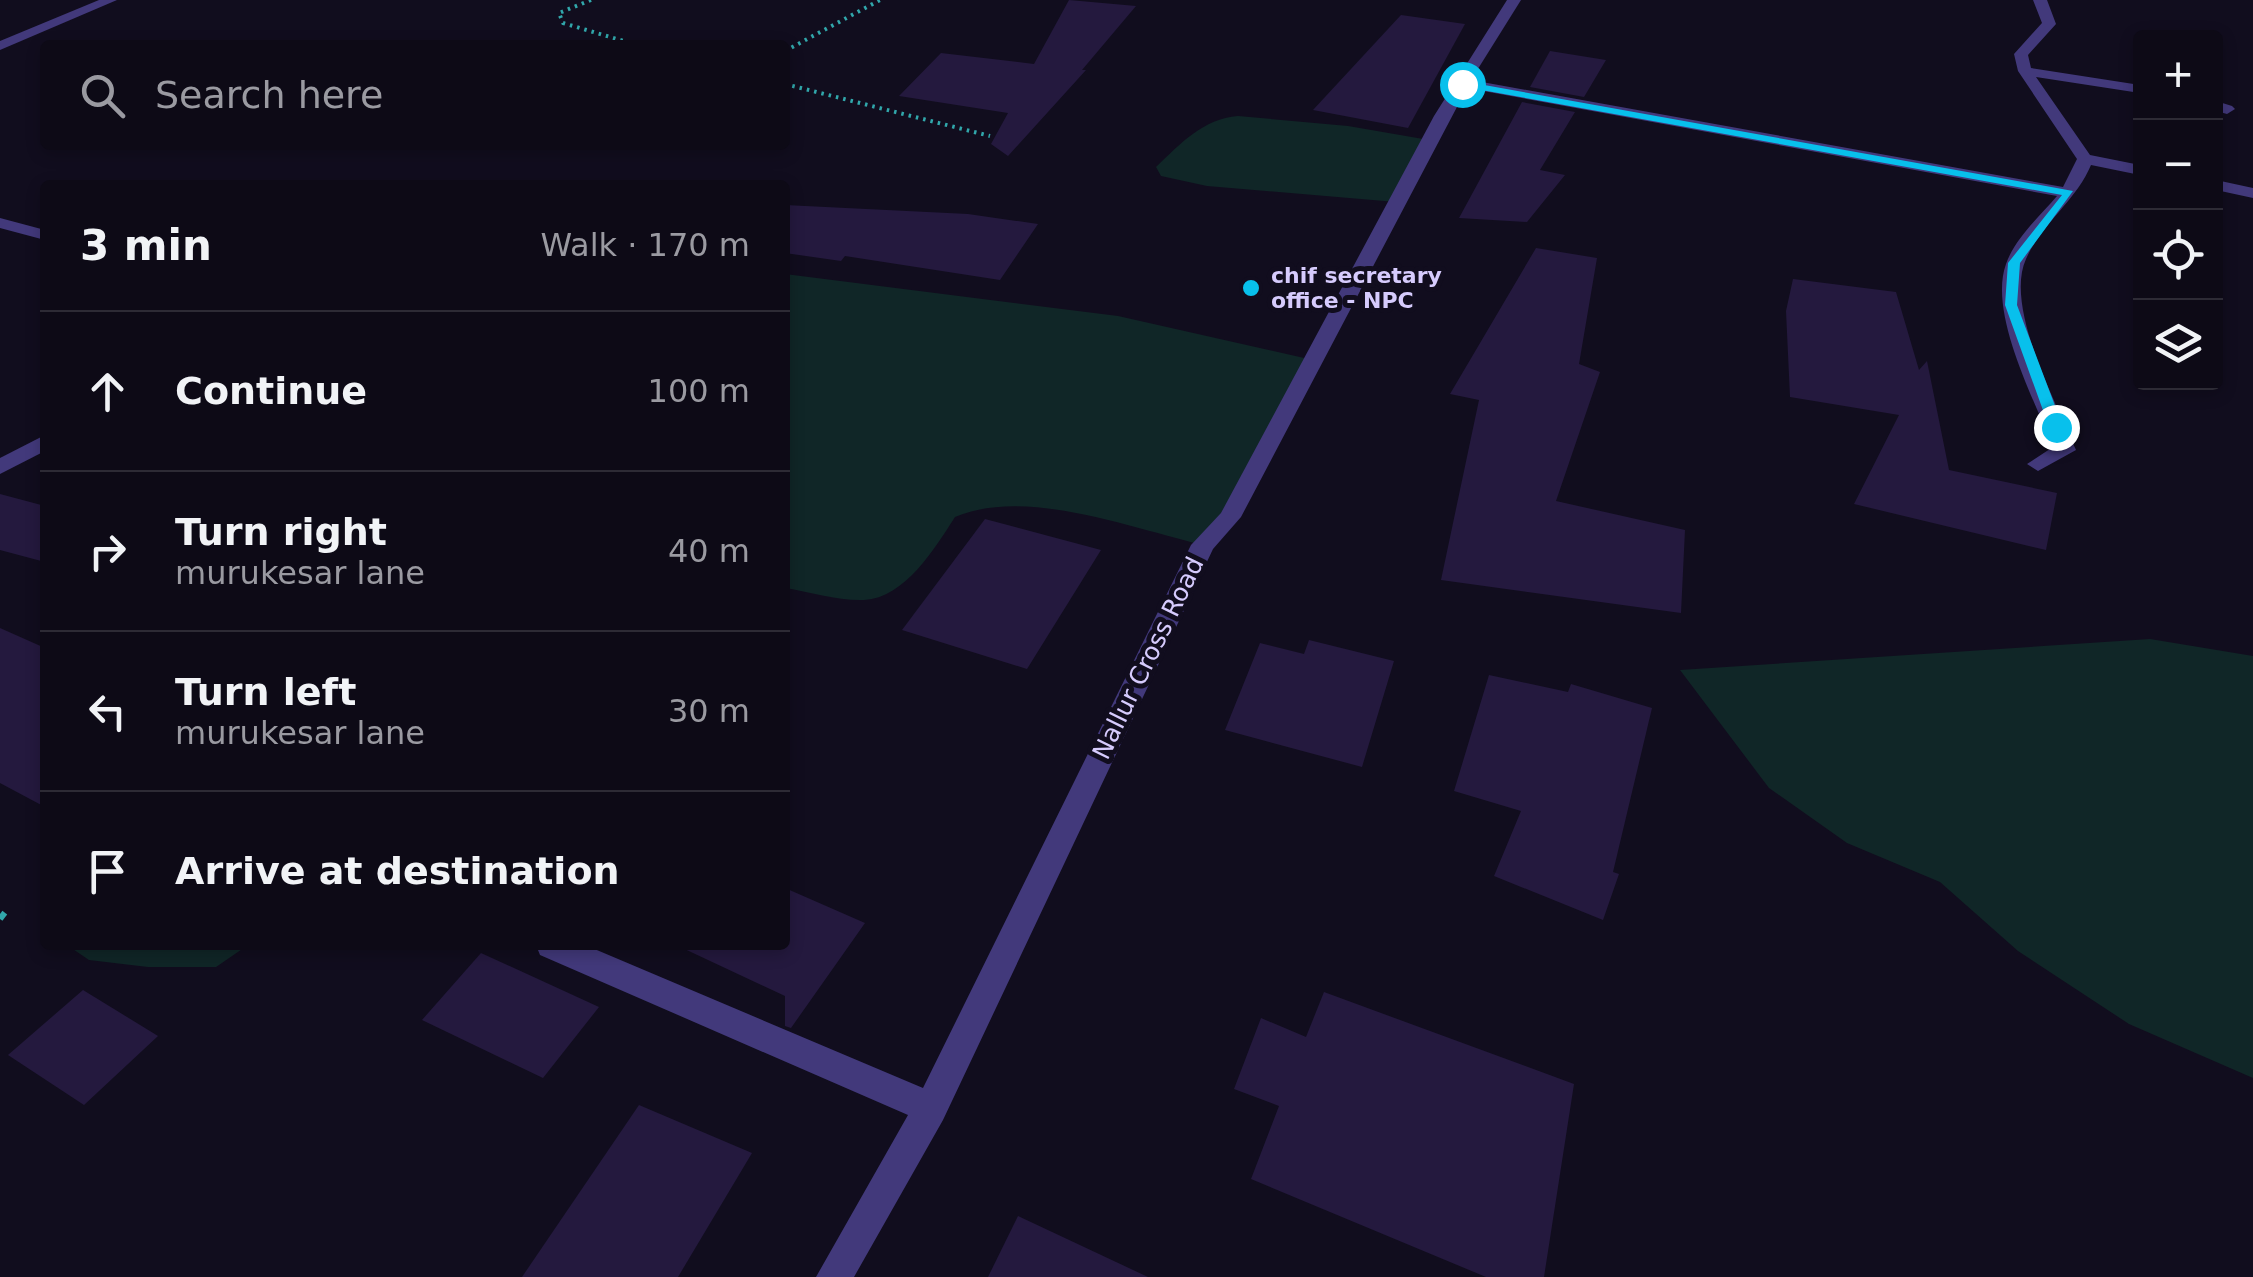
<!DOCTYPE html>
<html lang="en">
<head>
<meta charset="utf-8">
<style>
	:root { --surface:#0d0a16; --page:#1b1823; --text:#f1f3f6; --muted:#9a9aa1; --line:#2d2b35 }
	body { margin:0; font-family:"DejaVu Sans",sans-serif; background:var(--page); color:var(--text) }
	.controls { position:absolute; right:30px; top:30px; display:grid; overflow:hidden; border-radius:10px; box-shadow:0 5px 15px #0003 }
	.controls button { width:90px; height:90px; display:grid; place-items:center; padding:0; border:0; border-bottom:2px solid var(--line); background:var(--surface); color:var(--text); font:50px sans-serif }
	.stop { position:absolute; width:30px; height:30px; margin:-22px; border:8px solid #08c0ec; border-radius:50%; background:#fff }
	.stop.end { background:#08c0ec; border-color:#fff; box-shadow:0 2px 10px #0008 }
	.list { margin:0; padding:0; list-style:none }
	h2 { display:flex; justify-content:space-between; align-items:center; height:130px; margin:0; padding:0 40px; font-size:42px }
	h2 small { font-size:32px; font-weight:400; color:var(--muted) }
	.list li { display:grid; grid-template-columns:65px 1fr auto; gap:30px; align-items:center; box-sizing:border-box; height:160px; padding:0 40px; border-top:2px solid var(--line) }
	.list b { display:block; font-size:38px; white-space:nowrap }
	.list p { margin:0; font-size:32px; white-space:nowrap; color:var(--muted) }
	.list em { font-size:32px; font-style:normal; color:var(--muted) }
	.icon { flex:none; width:55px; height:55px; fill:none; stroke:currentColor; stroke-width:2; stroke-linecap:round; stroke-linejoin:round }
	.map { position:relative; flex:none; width:2253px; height:1277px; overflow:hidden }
	.search { position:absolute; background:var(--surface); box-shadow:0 5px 15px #0003; left:40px; top:40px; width:750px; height:110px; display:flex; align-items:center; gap:25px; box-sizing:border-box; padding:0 35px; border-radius:10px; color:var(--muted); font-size:38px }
	.panel { position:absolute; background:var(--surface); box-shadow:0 5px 15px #0003; left:40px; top:180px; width:750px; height:770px; border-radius:10px }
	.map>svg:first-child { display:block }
	.green { fill:#102627 }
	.building { fill:#24193e }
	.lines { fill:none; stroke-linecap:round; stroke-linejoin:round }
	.path-far1 { stroke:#31a7ab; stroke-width:4; stroke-dasharray:2.5 5; stroke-linecap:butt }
	.path { stroke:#31a7ab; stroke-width:8; stroke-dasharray:6 10; stroke-linecap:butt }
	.street { fill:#42397b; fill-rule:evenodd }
	.route { fill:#08c0ec }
	.poi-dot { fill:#08c0ec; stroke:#110d1e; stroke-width:4 }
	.labels { text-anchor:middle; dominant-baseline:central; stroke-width:10; stroke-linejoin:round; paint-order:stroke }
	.far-poi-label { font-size:22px; font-weight:bold; fill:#d6cbfd; stroke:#110d1e; text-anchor:start }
	.street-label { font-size:25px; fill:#d6cbfd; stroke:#110d1e }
</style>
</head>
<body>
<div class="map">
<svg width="2253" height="1277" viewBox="0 0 2253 1277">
	<rect width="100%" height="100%" fill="#110d1e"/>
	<!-- green -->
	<g class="green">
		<path d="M1238,116L1348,126L1429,140L1396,202L1207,186L1161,176L1156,167C1181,143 1203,119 1238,116Z"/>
		<path d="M785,274L1118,316L1313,360L1203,545C1131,528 1025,487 955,517C935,548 905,598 864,600C839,601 810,592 785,588Z"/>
		<path d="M2150,639L2253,656V1078L2129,1024L2018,951L1940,882L1847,843L1769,788L1680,670Z"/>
		<path d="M67,945H248L216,967H148L89,960Z"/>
	</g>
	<!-- building -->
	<g class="building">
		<path d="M1069,0L1136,6L1082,70H1086L1008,156L991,144L1008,113L899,96L941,53L1034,64Z"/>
		<path d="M1401,15L1465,24L1408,128L1313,110Z"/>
		<path d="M1550,51L1606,60L1584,97L1530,87Z"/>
		<path d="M1522,102L1575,112L1540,170L1565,175L1527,222L1459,218Z"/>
		<path d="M785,205L968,214L1038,224L1000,280L845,256L841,261L785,253Z"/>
		<path d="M1536,248L1597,258L1579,364L1600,372L1556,501L1685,530L1681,613L1441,580L1479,400L1450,394Z"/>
		<path d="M1793,279L1896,292L1919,370L1927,361L1949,470L2057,493L2046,550L1854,504L1899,415L1790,397L1786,311Z"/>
		<path d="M0,494L45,506V562L0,550Z"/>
		<path d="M985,519L1101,550L1027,669L902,630Z"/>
		<path d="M0,628L45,648V807L0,783Z"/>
		<path d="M1309,640L1394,661L1362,767L1225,730L1260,643L1304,654Z"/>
		<path d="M1489,675L1568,692L1571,684L1652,708L1613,872L1619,874L1603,920L1494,876L1521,811L1454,791Z"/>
		<path d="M785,888L865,923L791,1028L785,1026V996L676,945H785Z"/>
		<path d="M481,953L599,1007L543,1078L422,1020Z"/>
		<path d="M83,990L158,1036L84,1105L8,1055Z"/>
		<path d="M1324,992L1574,1084L1544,1277H1486L1251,1179L1279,1106L1234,1089L1261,1018L1306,1037Z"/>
		<path d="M639,1105L752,1153L678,1277H522Z"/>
		<path d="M1018,1216L1148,1277H988Z"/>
	</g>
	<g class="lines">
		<!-- path-far1 -->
		<g class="path-far1">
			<path d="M591,0L559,13L563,23L637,45"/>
			<path d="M785,51L880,0"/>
			<path d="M785,84L990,136"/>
		</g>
		<!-- path -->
		<path class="path" d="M0,914L8,920"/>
		<!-- street -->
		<g class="street">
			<path d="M99,0H117L0,50V41Z"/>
			<path d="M1507,0H1521L1471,80L2063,187L2077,159L2018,71L2014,54L2042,23L2033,0H2047L2056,24L2028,55L2031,68L2140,85V93L2036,77L2090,155L2140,165V175L2091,165C2076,201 2042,223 2026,259C2004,307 2057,404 2076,450L2038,471L2027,464L2053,447C2035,401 1988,313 2006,264C2015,238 2040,216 2057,196L1467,88L1241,517L1213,549L943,1120L854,1277H816L908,1115L540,955L536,945H585L923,1088L1191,545L1221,513L1434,116Z"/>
			<path d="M2216,101L2232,106L2235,109L2227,114L2216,111Z"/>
			<path d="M2216,180L2253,188V198L2216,190Z"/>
			<path d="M0,218L45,230V240L0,228Z"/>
			<path d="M45,435V451L0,474V458Z"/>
		</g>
	</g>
	<!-- route -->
	<path class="route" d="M1462,81L2073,191L2020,263L2017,305L2063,427L2056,431L2049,427L2005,305L2008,263L2062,195L1459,86Z"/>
	<!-- markers -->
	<circle class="poi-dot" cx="1251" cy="288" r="10"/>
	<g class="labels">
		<!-- far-poi labels -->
		<g class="far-poi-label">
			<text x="1271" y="275">chif secretary<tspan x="1271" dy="25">office - NPC</tspan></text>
		</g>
		<!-- street labels -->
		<g class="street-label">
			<text transform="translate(1148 658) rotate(-64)">Nallur Cross Road</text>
		</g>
	</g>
</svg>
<div class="controls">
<button>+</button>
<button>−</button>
<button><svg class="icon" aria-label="locate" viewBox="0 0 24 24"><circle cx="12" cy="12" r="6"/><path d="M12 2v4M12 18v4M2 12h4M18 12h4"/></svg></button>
<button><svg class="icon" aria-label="layers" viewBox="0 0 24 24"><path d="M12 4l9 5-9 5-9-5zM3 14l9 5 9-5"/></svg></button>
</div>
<div class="stop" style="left:1462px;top:84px"></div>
<div class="stop end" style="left:2056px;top:427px"></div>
<div class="search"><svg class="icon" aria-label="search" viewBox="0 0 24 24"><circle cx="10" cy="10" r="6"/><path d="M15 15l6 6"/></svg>Search here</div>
<section class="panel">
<h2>3 min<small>Walk · 170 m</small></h2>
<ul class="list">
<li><svg class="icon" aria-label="ahead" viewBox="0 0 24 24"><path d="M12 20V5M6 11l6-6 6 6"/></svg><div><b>Continue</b></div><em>100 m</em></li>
<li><svg class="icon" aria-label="right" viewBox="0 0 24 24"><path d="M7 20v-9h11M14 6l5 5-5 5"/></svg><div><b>Turn right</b><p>murukesar lane</p></div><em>40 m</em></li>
<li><svg class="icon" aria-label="left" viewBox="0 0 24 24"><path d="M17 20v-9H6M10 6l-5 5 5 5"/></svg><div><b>Turn left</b><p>murukesar lane</p></div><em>30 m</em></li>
<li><svg class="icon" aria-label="arrive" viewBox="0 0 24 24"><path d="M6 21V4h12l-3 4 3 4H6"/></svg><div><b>Arrive at destination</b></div></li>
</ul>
</section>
</div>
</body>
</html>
